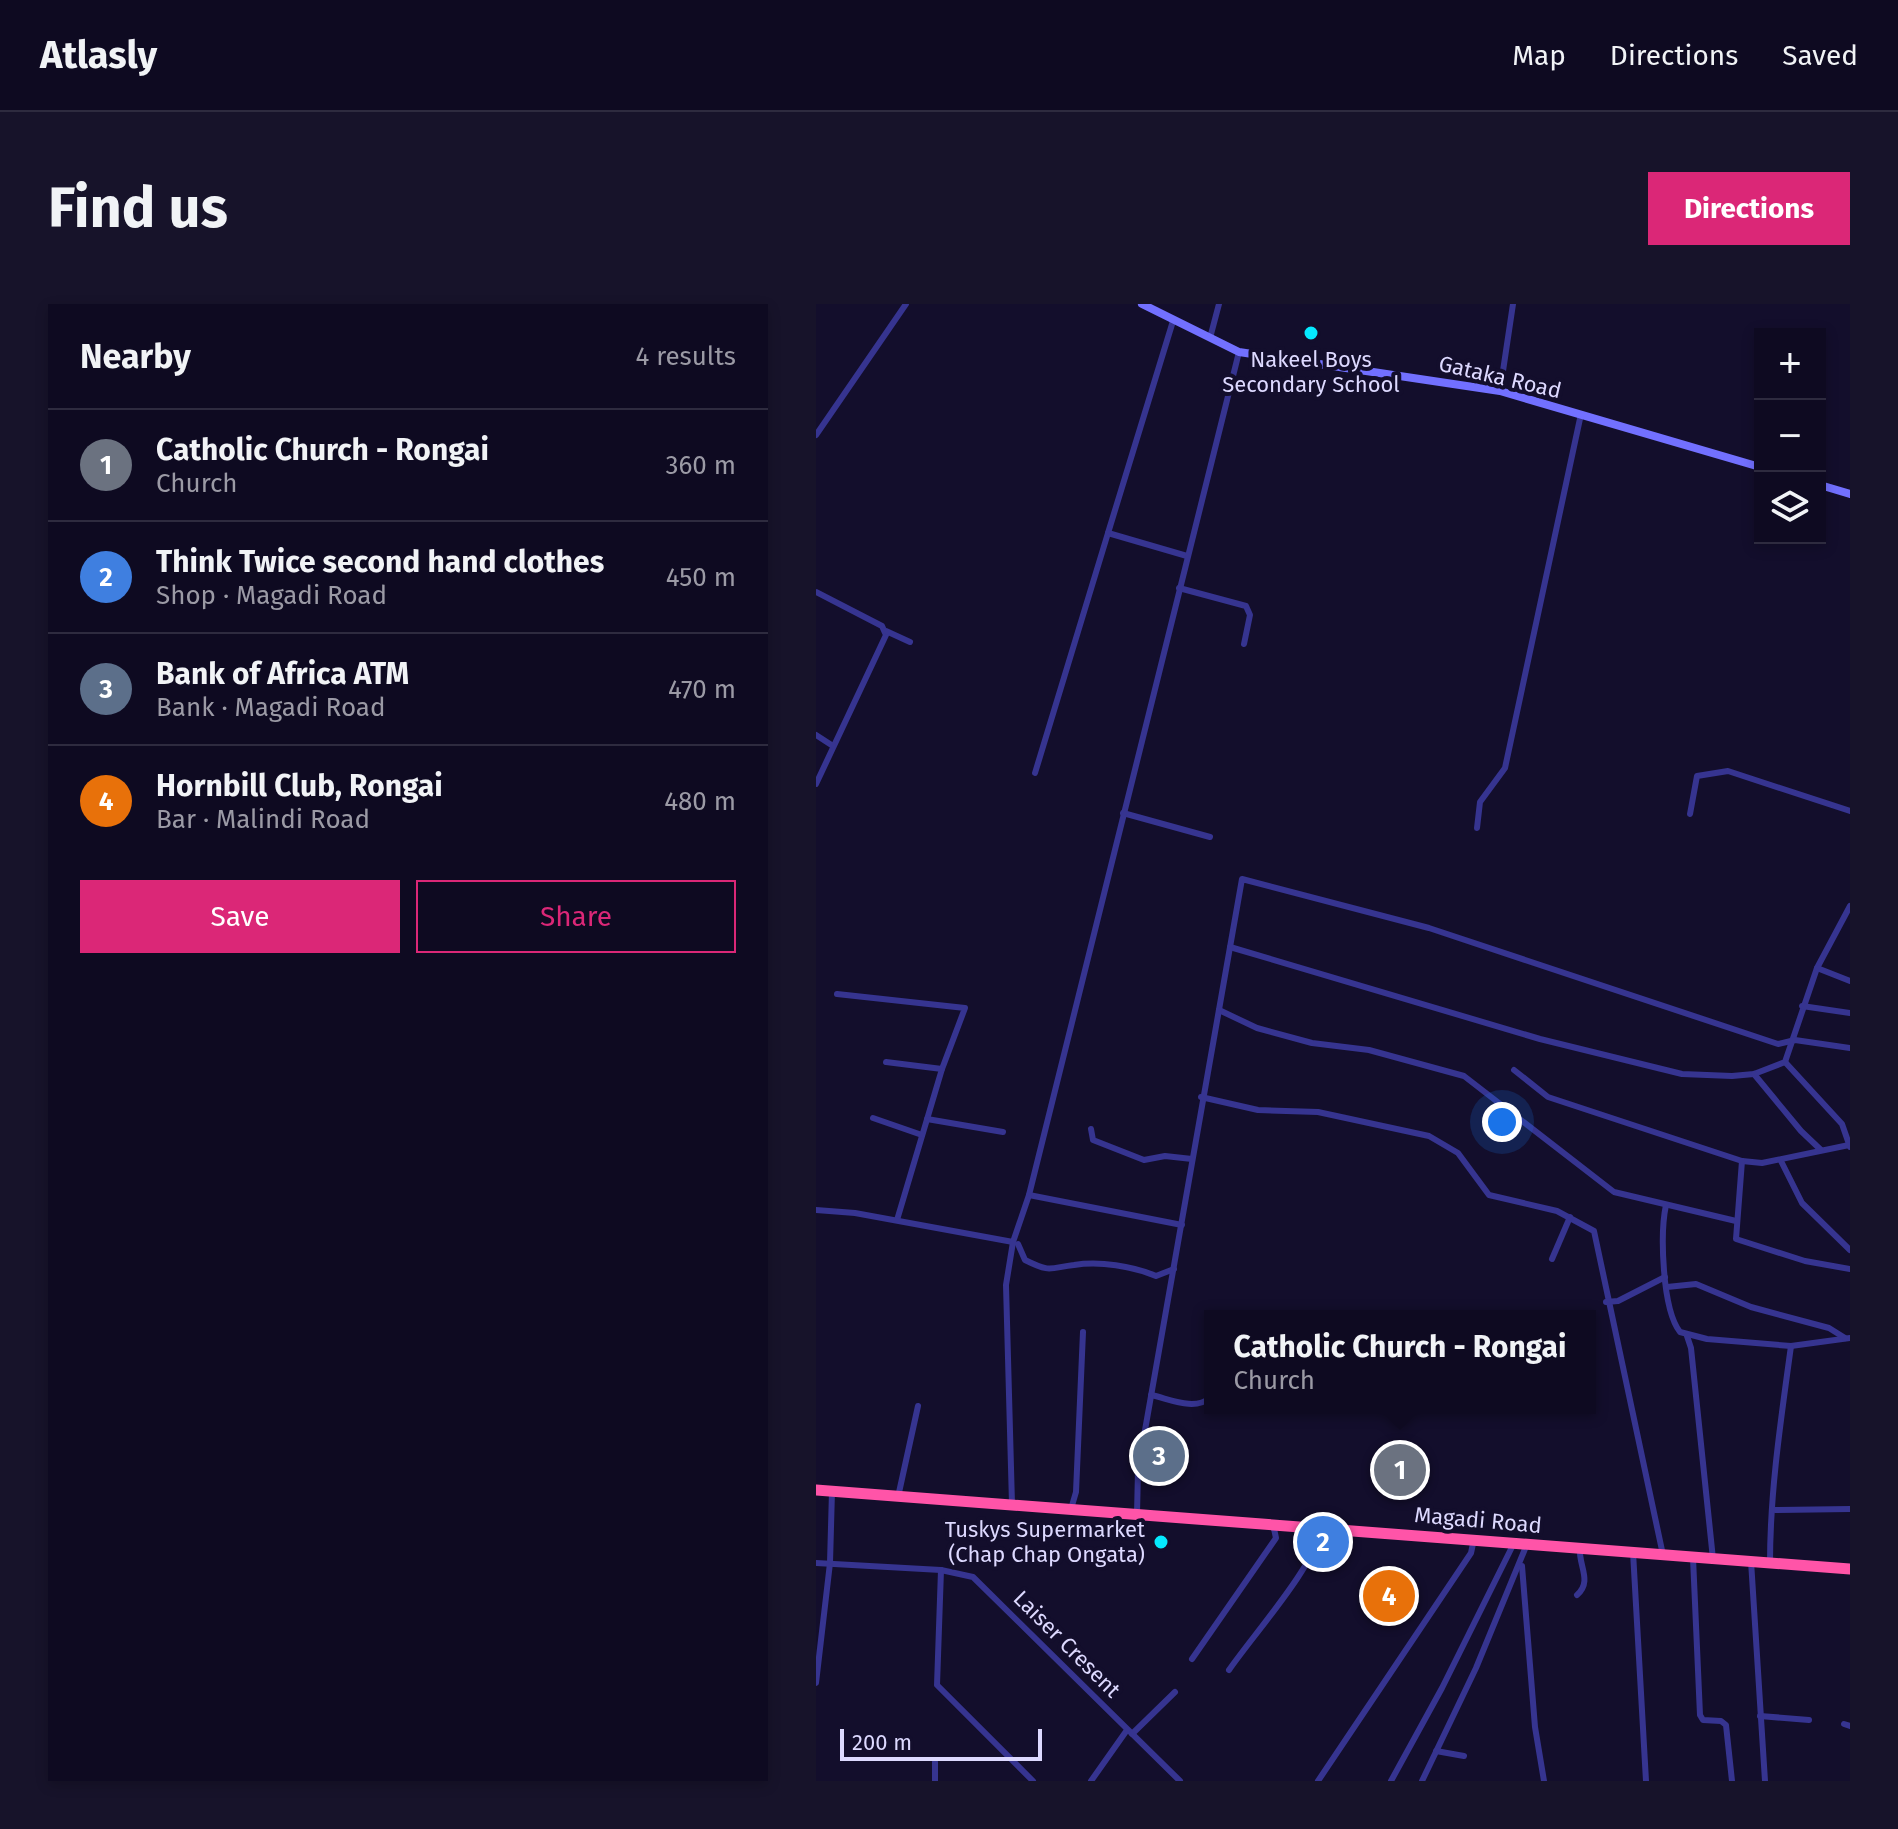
<!DOCTYPE html>
<html lang="en">
<head>
<meta charset="utf-8">
<style>
	:root { --surface:#0e0a21; --page:#17132a; --text:#f1f3f6; --muted:#9b9aa5; --line:#2e2b3f; --accent:#db2777 }
	body { margin:0; font-family:"Fira Sans",sans-serif; background:var(--page); color:var(--text) }
	.controls { position:absolute; right:24px; top:24px; display:grid; overflow:hidden; border-radius:0px; box-shadow:0 4px 12px #0003 }
	.controls button { width:72px; height:72px; display:grid; place-items:center; padding:0; border:0; border-bottom:2px solid var(--line); background:var(--surface); color:var(--text); font:40px sans-serif }
	.scale { position:absolute; left:24px; bottom:20px; width:202px; box-sizing:border-box; padding-left:8px; border:4px solid #ddd9ff; border-top:0; font-size:22px; line-height:28px; white-space:nowrap; color:#ddd9ff; -webkit-text-stroke:6px #130e2c; paint-order:stroke }
	.you { position:absolute; left:686px; top:818px; width:28px; height:28px; margin:-20px; border:6px solid #fff; border-radius:50%; background:#1a73e8; box-shadow:0 0 0 12px #1a73e833 }
	.badge { display:grid; place-items:center; width:52px; height:52px; border-radius:50%; background:var(--accent); color:#fff; font-size:26px; font-weight:700 }
	.pin { position:absolute; translate:-50% -50%; border:4px solid #fff; box-shadow:0 2px 8px #0006 }
	.popup { position:absolute; left:388px; top:1006px; width:392px; height:104px; box-sizing:border-box; display:grid; place-content:center; border-radius:0px; background:var(--surface); filter:drop-shadow(0 2px 6px #0005); font-size:26px; white-space:nowrap; color:var(--muted) }
	.popup b { font-size:30px; color:var(--text) }
	.popup::after { content:''; position:absolute; left:50%; top:100%; margin-left:-16px; border:16px solid transparent; border-top-color:var(--surface) }
	.list { margin:0; padding:0; list-style:none }
	h2 { display:flex; justify-content:space-between; align-items:center; height:104px; margin:0; padding:0 32px; font-size:34px }
	h2 small { font-size:26px; font-weight:400; color:var(--muted) }
	.list li { display:grid; grid-template-columns:52px 1fr auto; gap:24px; align-items:center; box-sizing:border-box; height:112px; padding:0 32px; border-top:2px solid var(--line) }
	.list b { display:block; font-size:30px; white-space:nowrap }
	.list p { margin:0; font-size:26px; white-space:nowrap; color:var(--muted) }
	.list em { font-size:26px; font-style:normal; color:var(--muted) }
	.actions { display:flex; gap:16px; padding:24px 32px }
	.actions a { flex:1; padding:18px 0; border:2px solid var(--accent); border-radius:0px; text-align:center; font-size:28px; color:var(--accent) }
	.actions .main { background:var(--accent); color:#fff }
	.icon { flex:none; width:44px; height:44px; fill:none; stroke:currentColor; stroke-width:2; stroke-linecap:round; stroke-linejoin:round }
	.map { position:relative; flex:none; width:1034px; height:1477px; overflow:hidden; border-radius:0px }
	header { display:flex; align-items:center; gap:48px; box-sizing:border-box; height:112px; padding:0 40px; background:var(--surface); border-bottom:2px solid var(--line) }
	header strong { font-size:38px }
	nav { display:flex; gap:44px; margin-inline-start:auto; font-size:28px }
	.intro { display:flex; align-items:center; justify-content:space-between; box-sizing:border-box; height:192px; padding:0 48px }
	h1 { margin:0; font-size:56px }
	.button { padding:20px 36px; border-radius:0px; background:var(--accent); color:#fff; font-size:28px; font-weight:700 }
	main { display:flex; gap:48px; padding:0 48px }
	aside { flex:1; background:var(--surface); border-radius:0px; box-shadow:0 4px 12px #0003 }
	.map>svg:first-child { display:block }
	.lines { fill:none; stroke-linecap:round; stroke-linejoin:round }
	.street { stroke:#363490; stroke-width:6 }
	.secondary { stroke:#7270ff; stroke-width:8 }
	.highway { stroke:#ff54a8; stroke-width:11 }
	.poi-dot { fill:#05e9ff; stroke:#130e2c; stroke-width:3 }
	.labels { text-anchor:middle; dominant-baseline:central; stroke-width:8; stroke-linejoin:round; paint-order:stroke }
	.poi-label { font-size:22px; fill:#ddd9ff; stroke:#130e2c }
	.street-label { font-size:22px; fill:#ddd9ff; stroke:#130e2c }
</style>
</head>
<body>
<header>
<strong>Atlasly</strong>
<nav><a>Map</a><a>Directions</a><a>Saved</a></nav>
</header>
<div class="intro"><h1>Find us</h1><a class="button">Directions</a></div>
<main>
<aside>
<h2>Nearby<small>4 results</small></h2>
<ul class="list">
<li><span class="badge" style="background:#6b7280">1</span><div><b>Catholic Church - Rongai</b><p>Church</p></div><em>360 m</em></li>
<li><span class="badge" style="background:#3f7fe0">2</span><div><b>Think Twice second hand clothes</b><p>Shop · Magadi Road</p></div><em>450 m</em></li>
<li><span class="badge" style="background:#5c6f8a">3</span><div><b>Bank of Africa ATM</b><p>Bank · Magadi Road</p></div><em>470 m</em></li>
<li><span class="badge" style="background:#e8710a">4</span><div><b>Hornbill Club, Rongai</b><p>Bar · Malindi Road</p></div><em>480 m</em></li>
</ul>
<div class="actions"><a class="main">Save</a><a>Share</a></div>
</aside>
<div class="map">
<svg width="1034" height="1477" viewBox="0 0 1034 1477">
	<rect width="100%" height="100%" fill="#130e2c"/>
	<g class="lines">
		<!-- street -->
		<g class="street">
			<path d="M357,17L292,229L371,252"/>
			<path d="M394,34L403,0"/>
			<path d="M684,87L697,0"/>
			<path d="M0,131L90,0"/>
			<path d="M363,284L430,302L434,311L428,340"/>
			<path d="M0,288L66,322L70,331L0,480"/>
			<path d="M70,327L94,338"/>
			<path d="M0,431L17,442"/>
			<path d="M219,469L292,229"/>
			<path d="M307,509L394,533"/>
			<path d="M874,510L881,472L912,467L1034,507"/>
			<path d="M661,524L664,498L689,464L765,110"/>
			<path d="M414,643L724,735L866,770L916,772L938,770L969,758L1001,664L1034,602"/>
			<path d="M1001,664L1034,677"/>
			<path d="M21,690L149,704L126,765L81,916"/>
			<path d="M986,702L1034,709"/>
			<path d="M403,706L441,724L496,739L553,746L648,772L798,888L920,917"/>
			<path d="M70,758L126,765"/>
			<path d="M969,758L1026,820L1034,843"/>
			<path d="M698,766L732,793L926,857L946,859L1033,841"/>
			<path d="M938,770L985,827L1005,846"/>
			<path d="M385,793L442,806L502,808L613,832L642,849L673,891L741,907L778,927L847,1251"/>
			<path d="M57,814L106,831"/>
			<path d="M111,815L187,828"/>
			<path d="M275,825L277,836L328,856L349,852L376,855"/>
			<path d="M926,857L920,935L989,957L1034,965"/>
			<path d="M965,857L986,899L1034,946"/>
			<path d="M213,891L366,921"/>
			<path d="M850,901C844,929 846,1005 864,1028L891,1035L975,1042L1034,1034"/>
			<path d="M0,906L39,909L197,938"/>
			<path d="M202,940L209,956C235,969 233,964 258,961C284,957 316,962 340,972L358,965"/>
			<path d="M736,955L754,913"/>
			<path d="M851,983L880,980L935,1003L1013,1024L1029,1034"/>
			<path d="M790,998L802,997L849,973"/>
			<path d="M871,1032L875,1044L897,1255"/>
			<path d="M335,1091C354,1095 378,1107 394,1094"/>
			<path d="M82,1193L102,1102"/>
			<path d="M196,1200L190,981L197,938L213,891L423,48"/>
			<path d="M255,1205L260,1188L267,1028"/>
			<path d="M959,1206L1034,1205"/>
			<path d="M321,1210L322,1166L426,575L613,624L962,740L979,736L1034,744"/>
			<path d="M817,1248L830,1477"/>
			<path d="M877,1254L884,1411L887,1416L905,1417L910,1421L916,1477"/>
			<path d="M935,1257L949,1477"/>
			<path d="M0,1259L125,1266L157,1273L364,1477"/>
			<path d="M954,1259C954,1187 965,1115 975,1042"/>
			<path d="M706,1262L719,1423L728,1477"/>
			<path d="M125,1266L121,1381L217,1477"/>
			<path d="M761,1291C777,1277 762,1261 764,1244"/>
			<path d="M376,1355L460,1234L457,1220"/>
			<path d="M413,1366C437,1331 500,1261 506,1223"/>
			<path d="M0,1379L14,1259L16,1187"/>
			<path d="M944,1412L993,1416"/>
			<path d="M1028,1420L1034,1422"/>
			<path d="M316,1430L359,1388"/>
			<path d="M620,1447L648,1452"/>
			<path d="M119,1458V1477"/>
			<path d="M275,1477L311,1426"/>
			<path d="M502,1477L655,1249L658,1235"/>
			<path d="M575,1477L626,1384L698,1239"/>
			<path d="M606,1477L660,1364L711,1240"/>
		</g>
		<!-- secondary -->
		<g class="secondary">
			<path d="M326,0L423,48L684,87L944,163"/>
			<path d="M1004,181L1034,190"/>
		</g>
		<!-- highway -->
		<path class="highway" d="M0,1186L1034,1265"/>
	</g>
	<!-- markers -->
	<g class="poi-dot">
		<circle cx="495" cy="29" r="8"/>
		<circle cx="345" cy="1238" r="8"/>
	</g>
	<g class="labels">
		<!-- poi labels -->
		<g class="poi-label">
			<text x="495" y="55">Nakeel Boys<tspan x="495" dy="25">Secondary School</tspan></text>
			<text x="329" y="1225" text-anchor="end">Tuskys Supermarket<tspan x="329" dy="25">(Chap Chap Ongata)</tspan></text>
		</g>
		<!-- street labels -->
		<g class="street-label">
			<text transform="translate(684 73) rotate(13)">Gataka Road</text>
			<text transform="translate(662 1216) rotate(5)">Magadi Road</text>
			<text transform="translate(251 1340) rotate(45)">Laiser Cresent</text>
		</g>
	</g>
</svg>
<div class="controls">
<button>+</button>
<button>−</button>
<button><svg class="icon" aria-label="layers" viewBox="0 0 24 24"><path d="M12 4l9 5-9 5-9-5zM3 14l9 5 9-5"/></svg></button>
</div>
<div class="scale">200 m</div>
<div class="you"></div>
<div class="pin badge" style="left:584px;top:1166px;background:#6b7280">1</div>
<div class="popup"><b>Catholic Church - Rongai</b>Church</div>
<div class="pin badge" style="left:507px;top:1238px;background:#3f7fe0">2</div>
<div class="pin badge" style="left:343px;top:1152px;background:#5c6f8a">3</div>
<div class="pin badge" style="left:573px;top:1292px;background:#e8710a">4</div>
</div>
</main>
</body>
</html>
